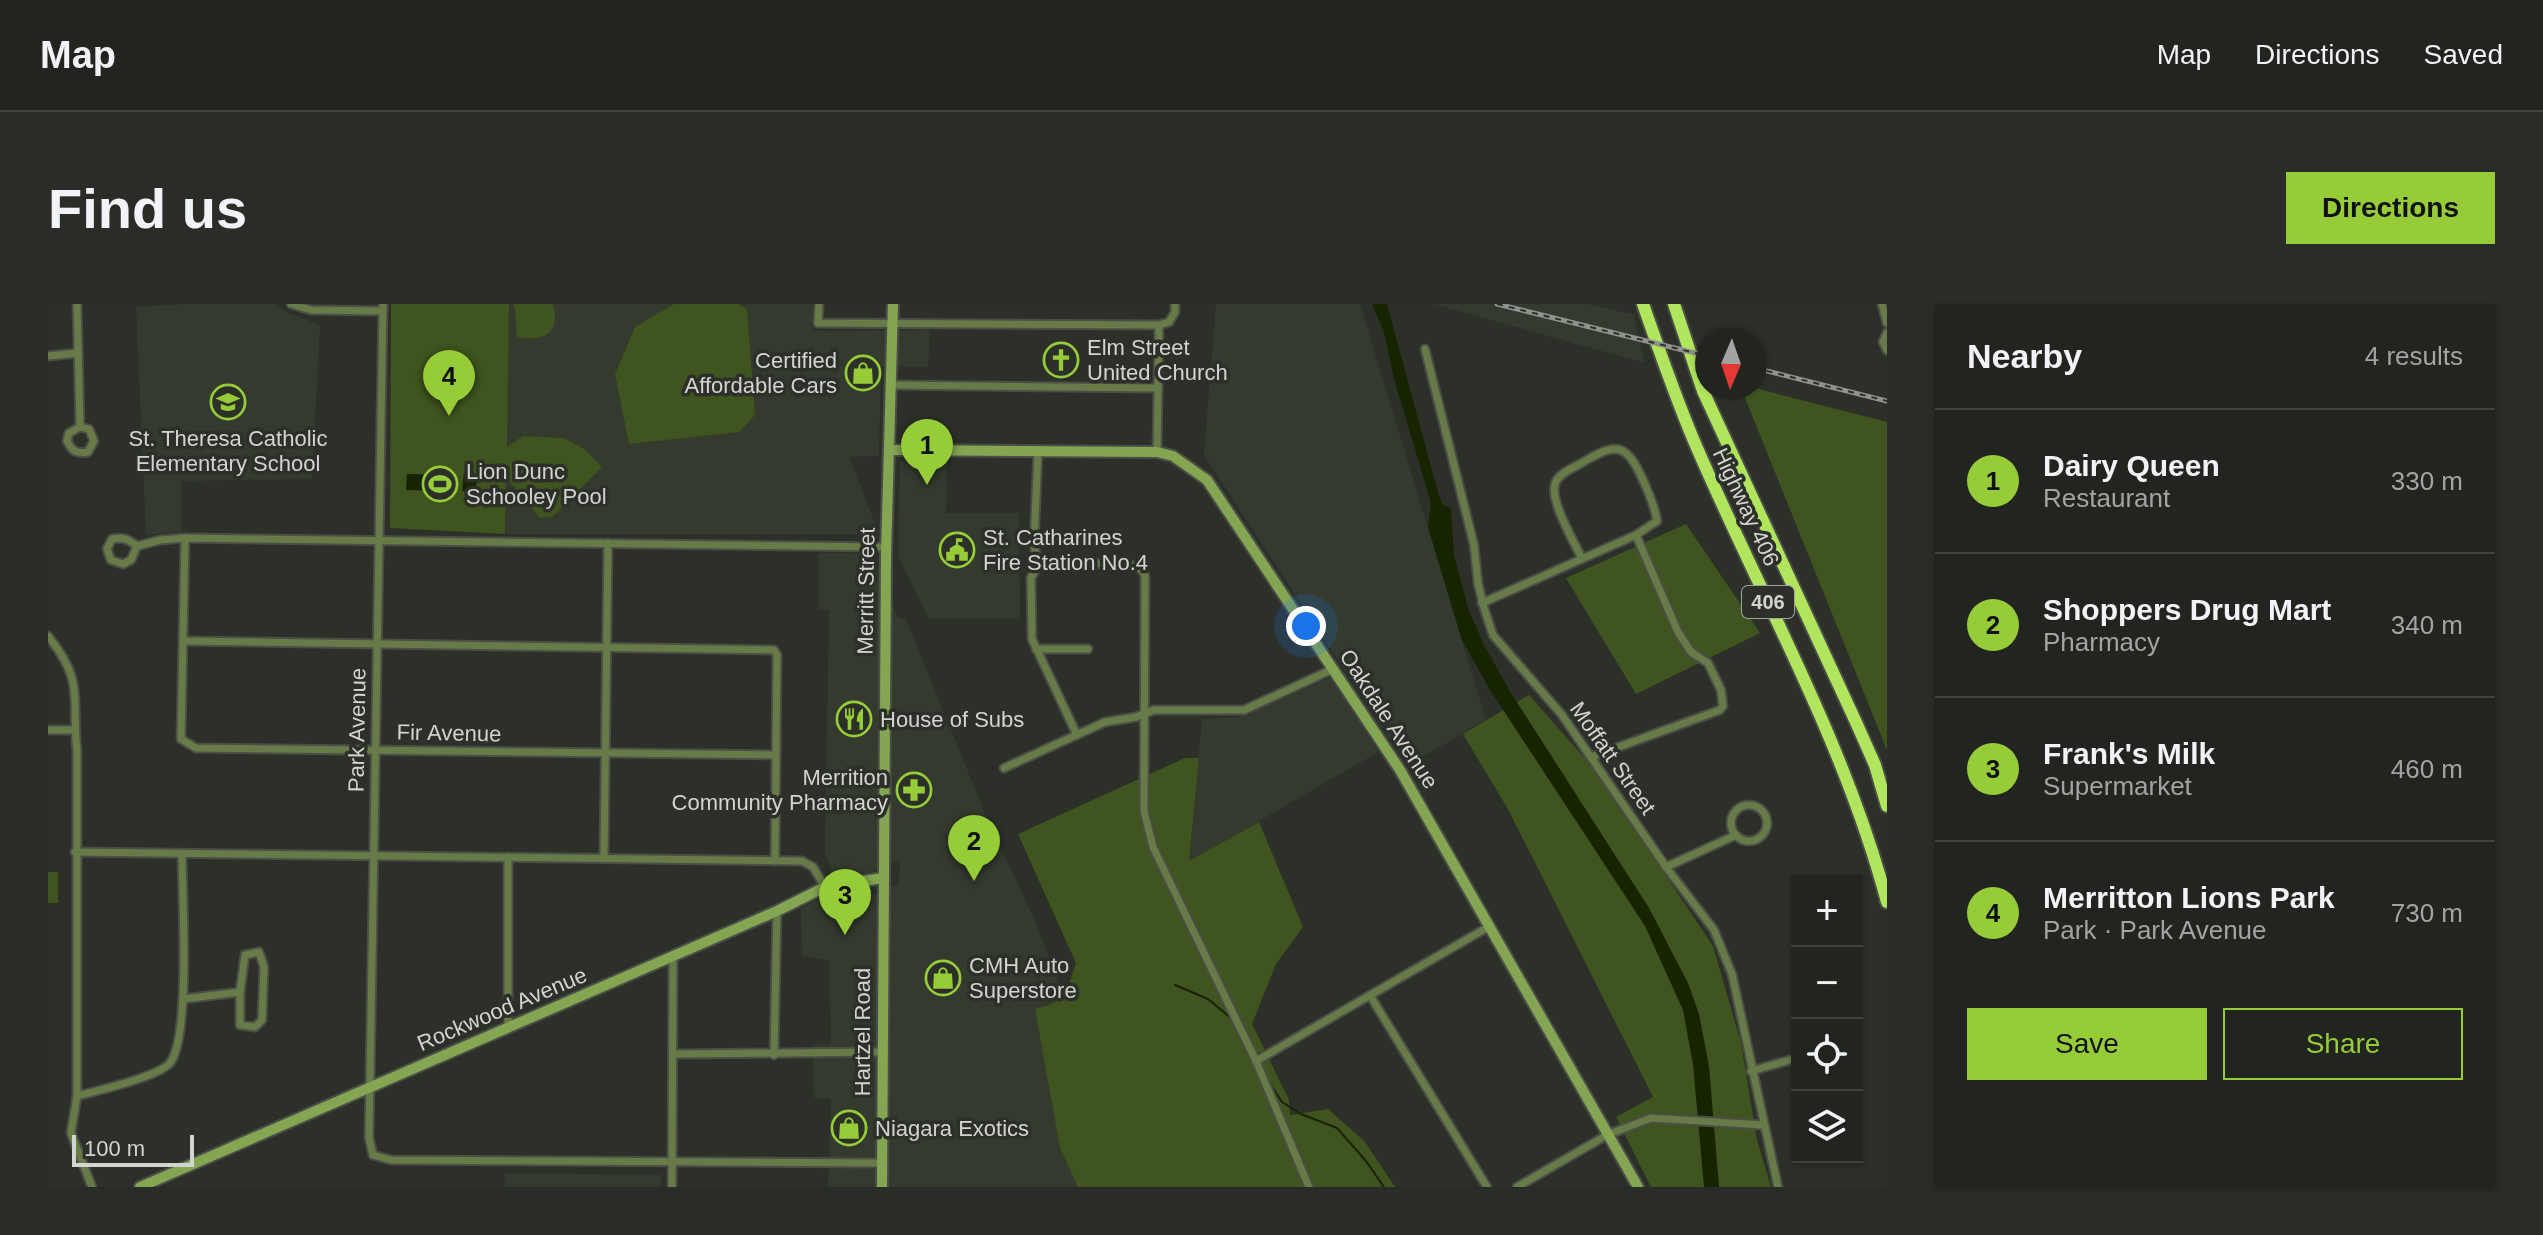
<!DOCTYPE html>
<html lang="en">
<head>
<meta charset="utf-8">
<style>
	:root { --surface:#22241f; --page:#2a2c28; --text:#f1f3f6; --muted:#a2a4a4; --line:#3f413d; --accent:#97cc39 }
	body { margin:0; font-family:Arial,sans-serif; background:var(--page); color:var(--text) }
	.controls { position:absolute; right:24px; bottom:24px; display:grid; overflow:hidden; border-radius:0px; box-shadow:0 2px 6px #0004 }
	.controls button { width:72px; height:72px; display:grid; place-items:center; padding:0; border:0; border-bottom:2px solid var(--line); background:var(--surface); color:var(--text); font:40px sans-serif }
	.compass { position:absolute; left:1647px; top:24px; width:72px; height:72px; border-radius:50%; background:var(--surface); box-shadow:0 2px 6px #0004; rotate:182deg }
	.scale { position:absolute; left:24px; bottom:20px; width:122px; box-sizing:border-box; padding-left:8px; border:4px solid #d2d4cf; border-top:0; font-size:22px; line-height:28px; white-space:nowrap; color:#d2d4cf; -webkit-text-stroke:6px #2d3029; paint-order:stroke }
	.you { position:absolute; left:1258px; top:322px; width:28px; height:28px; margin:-20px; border:6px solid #fff; border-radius:50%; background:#1a73e8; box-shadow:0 0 0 12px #1a73e833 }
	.badge { display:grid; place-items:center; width:52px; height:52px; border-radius:50%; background:var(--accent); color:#111; font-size:26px; font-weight:700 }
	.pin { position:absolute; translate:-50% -66px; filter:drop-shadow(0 2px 4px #0008) }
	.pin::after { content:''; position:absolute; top:42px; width:28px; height:24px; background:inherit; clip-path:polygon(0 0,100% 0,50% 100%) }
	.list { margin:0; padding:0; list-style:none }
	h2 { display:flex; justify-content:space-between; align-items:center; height:104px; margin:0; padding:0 32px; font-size:34px }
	h2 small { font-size:26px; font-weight:400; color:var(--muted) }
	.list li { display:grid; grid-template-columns:52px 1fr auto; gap:24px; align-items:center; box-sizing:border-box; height:144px; padding:0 32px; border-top:2px solid var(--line) }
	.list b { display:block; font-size:30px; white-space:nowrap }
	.list p { margin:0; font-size:26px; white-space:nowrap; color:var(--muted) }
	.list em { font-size:26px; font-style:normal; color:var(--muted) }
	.actions { display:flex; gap:16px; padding:24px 32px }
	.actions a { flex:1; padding:18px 0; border:2px solid var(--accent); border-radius:0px; text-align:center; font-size:28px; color:var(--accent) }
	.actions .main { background:var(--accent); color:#111 }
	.icon { flex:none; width:44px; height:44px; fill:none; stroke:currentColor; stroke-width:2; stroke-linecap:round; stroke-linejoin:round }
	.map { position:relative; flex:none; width:1839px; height:883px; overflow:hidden; border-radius:0px }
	header { display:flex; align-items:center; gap:48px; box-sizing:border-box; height:112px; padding:0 40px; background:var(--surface); border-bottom:2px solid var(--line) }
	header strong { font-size:38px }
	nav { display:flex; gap:44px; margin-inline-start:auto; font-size:28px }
	.intro { display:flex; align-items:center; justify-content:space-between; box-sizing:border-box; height:192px; padding:0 48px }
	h1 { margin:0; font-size:56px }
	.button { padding:20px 36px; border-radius:0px; background:var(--accent); color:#111; font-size:28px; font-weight:700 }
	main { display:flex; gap:48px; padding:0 48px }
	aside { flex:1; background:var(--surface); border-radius:0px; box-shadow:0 2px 6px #0004 }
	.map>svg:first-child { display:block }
	.built { fill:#343a2d }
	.green { fill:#3f541e }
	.water { fill:#162500 }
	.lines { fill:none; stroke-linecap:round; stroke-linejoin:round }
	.stream { stroke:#162500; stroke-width:2 }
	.street-casing { stroke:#4b4e47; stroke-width:11 }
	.secondary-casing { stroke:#4b4e47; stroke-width:14 }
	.highway-casing { stroke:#4b4e47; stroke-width:16 }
	.street { stroke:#667b48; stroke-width:7 }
	.secondary { stroke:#84a652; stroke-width:10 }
	.highway { stroke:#b0e55d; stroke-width:12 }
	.rail-casing { stroke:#90938d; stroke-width:5 }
	.rail { stroke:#2d3029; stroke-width:2; stroke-dasharray:6; stroke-linecap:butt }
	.labels { text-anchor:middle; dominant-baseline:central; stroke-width:7; stroke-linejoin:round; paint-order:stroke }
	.shield { fill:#2d3029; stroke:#a0a39d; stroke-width:2 }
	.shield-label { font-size:20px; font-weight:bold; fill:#d2d4cf }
	.poi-label { font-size:22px; fill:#d2d4cf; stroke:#2d3029; text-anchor:start }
	.street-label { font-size:22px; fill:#d2d4cf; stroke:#2d3029 }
</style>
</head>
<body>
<header>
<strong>Map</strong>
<nav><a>Map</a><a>Directions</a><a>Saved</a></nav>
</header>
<div class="intro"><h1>Find us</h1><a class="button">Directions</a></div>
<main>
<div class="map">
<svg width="1839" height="883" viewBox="0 0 1839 883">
	<rect width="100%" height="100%" fill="#2d3029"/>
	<!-- built -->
	<g class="built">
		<path d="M137,0H228L238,8L272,21L264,175L133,177L134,228L98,231L88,3Z"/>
		<path d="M461,0H765V27L882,26L880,63L833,62L831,152L801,153L830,227L826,230H457Z"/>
		<path d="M1168,0H1312L1438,416L1359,462L1156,151Z"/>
		<path d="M1386,0H1540L1586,11L1597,59Z"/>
		<path d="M852,157L899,158L898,209H971L972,315H881L850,252Z"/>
		<path d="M771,249L819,250L827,258L850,314L858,315L941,519L985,612L1016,692L1007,701L988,705L1012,844L1030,883H780L783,795L766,794L765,740H783L781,657L754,651L753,604L776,593L819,587L824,591L851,580L852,555L823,568L786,575L777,548L781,306L770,305Z"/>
		<path d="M1285,372L1330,448L1141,558L1154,415L1190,413Z"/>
		<path d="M457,869L613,871L612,883H456Z"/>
	</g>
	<!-- green -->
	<g class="green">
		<path d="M343,0H461L459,143L475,132L516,134L536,145L554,163L504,213L492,214L458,173L457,230L342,224Z"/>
		<path d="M465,0H505C514,30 494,38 469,33L467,3Z"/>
		<path d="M626,0H690L699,5L707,111L691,128L581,140L567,70L587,23Z"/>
		<path d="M1693,84H1707L1839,118V446Z"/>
		<path d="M1638,220L1712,329L1588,390L1518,274Z"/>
		<path d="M1481,391L1547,466L1665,642L1693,739L1709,836L1723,883H1603L1568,813L1605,793L1460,505L1415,430Z"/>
		<path d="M1137,454H1151L1141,557L1211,518L1255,623L1228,660L1204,720L1241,796L1242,811L1280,805L1317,838L1347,883H1030L1012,844L987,705C1021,697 1017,689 1028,659L970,530Z"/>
		<rect x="0" y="568" width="10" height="31"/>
	</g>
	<!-- water -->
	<g class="water">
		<path d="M1324,0H1339L1391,192L1395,201L1403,204L1406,251L1420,304L1436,341L1463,389L1601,604L1640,679L1651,710L1661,762L1671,883H1656L1645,760L1635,706L1597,622L1442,386L1414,336L1380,223L1383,199L1346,75L1336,28Z"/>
		<path d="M423,167L429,172L428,187H414L416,168Z"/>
		<path d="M359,170L402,171V187L358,186Z"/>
	</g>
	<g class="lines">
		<!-- stream -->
		<g class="stream">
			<path d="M1127,681L1160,695L1184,715"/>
			<path d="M1219,775L1234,798L1253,810L1289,824L1318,857L1336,883"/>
		</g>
		<!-- street casing -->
		<g class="street-casing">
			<g id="street">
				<path d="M29,0L32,123L21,129L19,137C24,147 28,150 40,148L46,137L41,125L32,123"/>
				<path d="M243,0L263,6L335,7"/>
				<path d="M335,0L321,834L325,851L343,856L834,859"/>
				<path d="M771,0L770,19L1111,21L1121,18L1127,8V0"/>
				<path d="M1834,0L1839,19"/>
				<path d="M1839,29L1835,38L1839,46"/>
				<path d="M1377,45L1426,241L1430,279L1436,304L1445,331L1514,411L1618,563L1666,626L1684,670L1730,883"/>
				<path d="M0,52L30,49"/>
				<path d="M842,81L1110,84"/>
				<path d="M990,148L986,239C987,252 989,256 1002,259L1081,260L1094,266L1097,272L1096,507L1105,543L1208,757L1261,883"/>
				<path d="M1109,148L1111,21"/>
				<path d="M137,234L133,435L148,444L727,451"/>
				<path d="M89,242C80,235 75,233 64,235L59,245L63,256L75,260L83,256L89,242L112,236L137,234L838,243"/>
				<path d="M992,257L983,274L984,335L1029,431"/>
				<path d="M1434,299L1588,231L1609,217C1607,202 1601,190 1595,176C1577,136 1567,139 1530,161C1523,165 1510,170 1507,180C1502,198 1526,237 1534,255"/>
				<path d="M0,332C38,379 23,395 29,447V792L23,829L44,883"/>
				<path d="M136,337L726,346L729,351L727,557"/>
				<path d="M988,345H1040"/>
				<path d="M0,426H26"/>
				<path d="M1543,453L1672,406L1675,402L1673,386L1660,359L1643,348L1630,328L1588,231"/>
				<path d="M956,464L1057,418L1088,413L1106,406H1196L1285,365"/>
				<circle cx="1701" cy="519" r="18"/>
				<path d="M27,548L754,557L765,563L777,583"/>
				<path d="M556,554L560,239"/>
				<path d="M1618,563L1688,531"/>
				<path d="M211,648L216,663L214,716L207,723L192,721V688L197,651Z"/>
				<path d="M1323,693L1439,883"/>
				<path d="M135,695L192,688"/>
				<path d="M460,723V553"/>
				<path d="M625,750L833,748"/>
				<path d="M726,751L729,607"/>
				<path d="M1208,757L1442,622"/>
				<path d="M1703,767L1749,754"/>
				<path d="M29,792C48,787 110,773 122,759C143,732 134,589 134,550"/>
				<path d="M624,883L625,652"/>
				<path d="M1469,883L1559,831L1603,814L1715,821"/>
			</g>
		</g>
		<!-- secondary casing -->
		<g class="secondary-casing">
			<g id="secondary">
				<path d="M841,146L1109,148L1125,152L1159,176L1352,466L1590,883"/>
				<path d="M92,883L729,607L777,583L835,574"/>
				<path d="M834,883L838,251L845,0"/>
			</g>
		</g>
		<!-- highway casing -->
		<g class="highway-casing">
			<g id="highway">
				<path d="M1595,0C1611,46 1627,92 1646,137C1712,291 1796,436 1839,598"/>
				<path d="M1626,0L1655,87L1807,416L1827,461L1839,502"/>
			</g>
		</g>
		<!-- street -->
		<use href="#street" class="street"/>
		<!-- secondary -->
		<use href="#secondary" class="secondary"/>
		<!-- highway -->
		<use href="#highway" class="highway"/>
		<!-- rail casing -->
		<g class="rail-casing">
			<g id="rail">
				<path d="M1449,0L1659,52"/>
				<path d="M1707,64L1839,97"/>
			</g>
		</g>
		<!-- rail -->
		<use href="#rail" class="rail"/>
	</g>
	<!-- icons -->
	<defs>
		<g id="church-ring" transform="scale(1.8)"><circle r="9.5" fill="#2d3029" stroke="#97cc39" stroke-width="1.5"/><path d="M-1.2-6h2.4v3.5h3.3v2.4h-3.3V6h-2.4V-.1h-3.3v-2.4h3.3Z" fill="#97cc39"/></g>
		<g id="shop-ring" transform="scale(1.8)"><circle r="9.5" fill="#2d3029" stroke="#97cc39" stroke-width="1.5"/><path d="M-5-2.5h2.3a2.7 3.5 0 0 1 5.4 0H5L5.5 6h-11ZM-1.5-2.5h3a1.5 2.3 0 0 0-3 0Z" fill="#97cc39"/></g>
		<g id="school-ring" transform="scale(1.8)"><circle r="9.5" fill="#2d3029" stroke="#97cc39" stroke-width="1.5"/><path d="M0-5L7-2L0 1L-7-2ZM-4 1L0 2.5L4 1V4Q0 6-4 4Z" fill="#97cc39"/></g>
		<g id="stadium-ring" transform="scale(1.8)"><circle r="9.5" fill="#2d3029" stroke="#97cc39" stroke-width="1.5"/><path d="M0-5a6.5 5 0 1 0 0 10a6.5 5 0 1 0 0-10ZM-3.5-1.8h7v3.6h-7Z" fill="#97cc39"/></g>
		<g id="civic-ring" transform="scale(1.8)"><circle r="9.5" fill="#2d3029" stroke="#97cc39" stroke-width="1.5"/><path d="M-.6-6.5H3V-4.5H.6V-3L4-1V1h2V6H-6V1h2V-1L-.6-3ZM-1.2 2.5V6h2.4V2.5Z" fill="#97cc39"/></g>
		<g id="restaurant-ring" transform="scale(1.8)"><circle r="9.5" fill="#2d3029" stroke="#97cc39" stroke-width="1.5"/><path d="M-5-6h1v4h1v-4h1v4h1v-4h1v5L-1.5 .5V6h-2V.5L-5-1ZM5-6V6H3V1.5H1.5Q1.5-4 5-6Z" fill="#97cc39"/></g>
		<g id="pharmacy-ring" transform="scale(1.8)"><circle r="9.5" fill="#2d3029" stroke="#97cc39" stroke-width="1.5"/><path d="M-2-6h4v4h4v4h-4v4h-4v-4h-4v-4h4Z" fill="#97cc39"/></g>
	</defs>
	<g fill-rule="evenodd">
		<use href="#church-ring" x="1013" y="56"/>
		<use href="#shop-ring" x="815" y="69"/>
		<use href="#school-ring" x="180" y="98"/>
		<use href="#stadium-ring" x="392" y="180"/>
		<use href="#civic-ring" x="909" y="246"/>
		<use href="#restaurant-ring" x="806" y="415"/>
		<use href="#pharmacy-ring" x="866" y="486"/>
		<use href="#shop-ring" x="895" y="674"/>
		<use href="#shop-ring" x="801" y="824"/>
	</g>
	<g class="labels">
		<!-- shield labels -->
		<rect class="shield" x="1694" y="282" width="52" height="32" rx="6"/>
		<g class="shield-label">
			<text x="1720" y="298">406</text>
		</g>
		<!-- poi labels -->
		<g class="poi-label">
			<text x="1039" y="43">Elm Street<tspan x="1039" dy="25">United Church</tspan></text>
			<text x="789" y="56" text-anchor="end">Certified<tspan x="789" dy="25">Affordable Cars</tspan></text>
			<text x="180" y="134" text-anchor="middle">St. Theresa Catholic<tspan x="180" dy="25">Elementary School</tspan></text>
			<text x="418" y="167">Lion Dunc<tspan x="418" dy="25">Schooley Pool</tspan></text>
			<text x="935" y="233">St. Catharines<tspan x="935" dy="25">Fire Station No.4</tspan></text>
			<text x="832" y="415">House of Subs</text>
			<text x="840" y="473" text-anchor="end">Merrition<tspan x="840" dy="25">Community Pharmacy</tspan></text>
			<text x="921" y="661">CMH Auto<tspan x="921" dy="25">Superstore</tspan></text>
			<text x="827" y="824">Niagara Exotics</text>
		</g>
		<!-- street labels -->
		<g class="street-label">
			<text transform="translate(1698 203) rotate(65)">Highway 406</text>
			<text transform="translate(818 287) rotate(-89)">Merritt Street</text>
			<text transform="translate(1341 415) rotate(57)">Oakdale Avenue</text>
			<text transform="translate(309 426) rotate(-89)">Park Avenue</text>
			<text transform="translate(401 429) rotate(1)">Fir Avenue</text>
			<text transform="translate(1565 454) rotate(55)">Moffatt Street</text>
			<text transform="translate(454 705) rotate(-23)">Rockwood Avenue</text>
			<text transform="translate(814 728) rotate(-90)">Hartzel Road</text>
		</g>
	</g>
</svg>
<div class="controls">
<button>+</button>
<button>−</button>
<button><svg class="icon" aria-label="locate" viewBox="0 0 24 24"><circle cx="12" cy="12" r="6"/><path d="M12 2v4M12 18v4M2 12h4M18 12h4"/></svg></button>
<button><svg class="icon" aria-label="layers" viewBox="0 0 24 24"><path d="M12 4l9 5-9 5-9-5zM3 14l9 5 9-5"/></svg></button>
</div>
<svg class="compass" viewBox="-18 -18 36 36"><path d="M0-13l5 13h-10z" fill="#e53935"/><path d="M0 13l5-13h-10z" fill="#a2a4a4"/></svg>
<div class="scale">100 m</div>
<div class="you"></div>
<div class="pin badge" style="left:879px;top:181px">1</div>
<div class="pin badge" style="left:926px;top:577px">2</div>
<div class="pin badge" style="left:797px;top:631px">3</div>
<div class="pin badge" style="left:401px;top:112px">4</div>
</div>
<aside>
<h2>Nearby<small>4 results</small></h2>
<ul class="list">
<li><span class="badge">1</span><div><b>Dairy Queen</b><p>Restaurant</p></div><em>330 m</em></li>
<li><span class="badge">2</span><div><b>Shoppers Drug Mart</b><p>Pharmacy</p></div><em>340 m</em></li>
<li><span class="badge">3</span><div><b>Frank's Milk</b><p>Supermarket</p></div><em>460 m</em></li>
<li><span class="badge">4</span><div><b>Merritton Lions Park</b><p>Park · Park Avenue</p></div><em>730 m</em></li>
</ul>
<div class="actions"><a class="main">Save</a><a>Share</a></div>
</aside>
</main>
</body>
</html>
